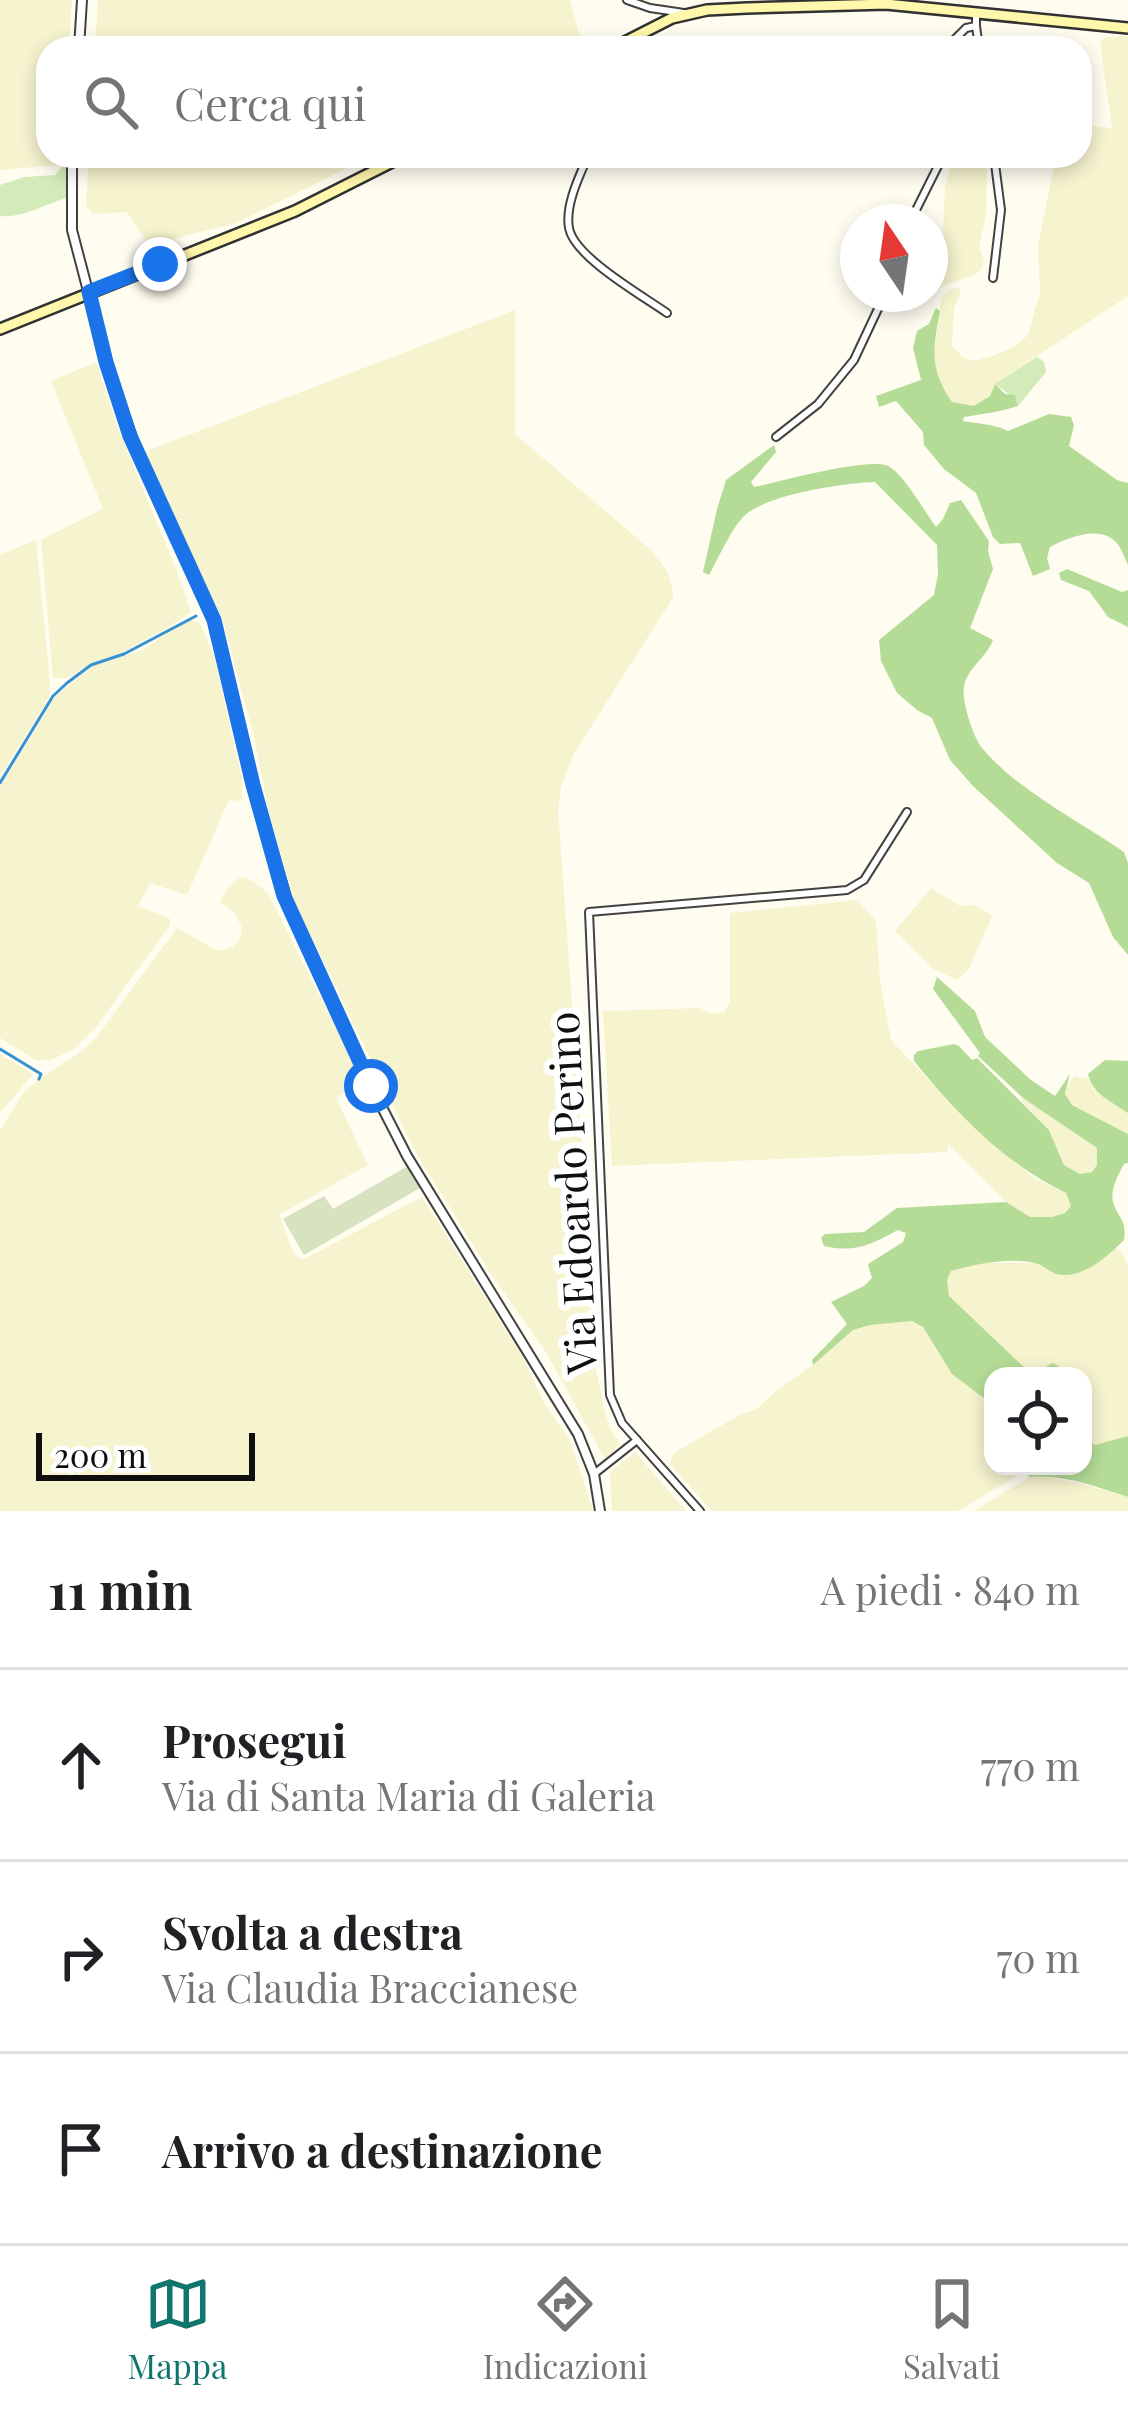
<!DOCTYPE html>
<html lang="it">
<head>
<meta charset="utf-8">
<style>
	:root { --surface:#fff; --page:#f2f2f2; --text:#202124; --muted:#757577; --line:#e0e0e0; --accent:#0f766e }
	body { margin:0; font-family:"Playfair Display",serif; background:var(--page); color:var(--text) }
	.controls { position:absolute; right:36px; bottom:36px; display:grid; overflow:hidden; border-radius:24px; box-shadow:0 6px 18px #0003 }
	.controls button { width:108px; height:108px; display:grid; place-items:center; padding:0; border:0; border-bottom:3px solid var(--line); background:var(--surface); color:var(--text); font:60px sans-serif }
	.compass { position:absolute; left:840px; top:204px; width:108px; height:108px; border-radius:50%; background:var(--surface); box-shadow:0 6px 18px #0003; rotate:347deg }
	.scale { position:absolute; left:36px; bottom:30px; width:219px; box-sizing:border-box; padding-left:12px; border:6px solid #0f0f0f; border-top:0; font-size:33px; line-height:42px; white-space:nowrap; color:#0f0f0f; -webkit-text-stroke:9px #fff; paint-order:stroke }
	.stop { position:absolute; width:36px; height:36px; margin:-27px; border:9px solid #1a73e8; border-radius:50%; background:#fff }
	.stop.end { background:#1a73e8; border-color:#fff; box-shadow:0 3px 12px #0008 }
	.list { margin:0; padding:0; list-style:none }
	h2 { display:flex; justify-content:space-between; align-items:center; height:156px; margin:0; padding:0 48px; font-size:51px }
	h2 small { font-size:39px; font-weight:400; color:var(--muted) }
	.list li { display:grid; grid-template-columns:78px 1fr auto; gap:36px; align-items:center; box-sizing:border-box; height:192px; padding:0 48px; border-top:3px solid var(--line) }
	.list b { display:block; font-size:45px; white-space:nowrap }
	.list p { margin:0; font-size:39px; white-space:nowrap; color:var(--muted) }
	.list em { font-size:39px; font-style:normal; color:var(--muted) }
	.icon { flex:none; width:66px; height:66px; fill:none; stroke:currentColor; stroke-width:2; stroke-linecap:round; stroke-linejoin:round }
	.map { position:relative; flex:none; width:1128px; height:1511px; overflow:hidden }
	.search { position:absolute; background:var(--surface); box-shadow:0 6px 18px #0003; left:36px; right:36px; top:36px; height:132px; display:flex; align-items:center; gap:30px; box-sizing:border-box; padding:0 42px; border-radius:36px; color:var(--muted); font-size:45px }
	.sheet { height:732px; background:var(--surface) }
	nav { display:flex; justify-content:space-around; align-items:center; box-sizing:border-box; height:168px; border-top:3px solid var(--line); background:var(--surface); font-size:33px; color:var(--muted) }
	nav a { display:grid; justify-items:center; gap:6px }
	nav .on { color:var(--accent) }
	.map>svg:first-child { display:block }
	.farmland { fill:#f6f3cf }
	.green { fill:#d2ebb8 }
	.forest { fill:#b5dc97 }
	.cemetery { fill:#d7e2c0 }
	.lines { fill:none; stroke-linecap:round; stroke-linejoin:round }
	.stream { stroke:#3892d2; stroke-width:3 }
	.minor-casing { stroke:#424242; stroke-width:10 }
	.tertiary-casing { stroke:#424242; stroke-width:12 }
	.secondary-casing { stroke:#313131; stroke-width:14 }
	.minor { stroke:#fff; stroke-width:6 }
	.tertiary { stroke:#fff; stroke-width:8 }
	.secondary { stroke:#fff7ab; stroke-width:9 }
	.route { stroke:#1a73e8; stroke-width:15 }
	.labels { text-anchor:middle; dominant-baseline:central; stroke-width:12; stroke-linejoin:round; paint-order:stroke }
	.street-label { font-size:42px; fill:#0f0f0f; stroke:#fff }
</style>
</head>
<body>
<div class="map">
<svg width="1128" height="1511" viewBox="0 0 1128 1511">
	<rect width="100%" height="100%" fill="#fffcf0"/>
	<!-- farmland -->
	<g class="farmland">
		<path d="M0,0H72L69,48H48V156H63L58,165L0,170Z"/>
		<path d="M98,0H570L583,48H95Z"/>
		<path d="M1128,36V296L995,384L990,396L974,407L952,403L939,384L934,357L941,298L950,289L959,288L961,292L954,308L952,346L964,358L974,361L993,356L1015,346L1028,335L1040,292L1038,247L1056,156H1080V125L1112,128L1100,42L1107,37Z"/>
		<path d="M89,156H371L236,223L150,245L126,212L93,214L86,205Z"/>
		<path d="M953,156H983L987,170L986,216L979,248L984,261L982,268L976,274L933,290L930,288V264L936,263L943,233L945,185Z"/>
		<path d="M515,310V434L651,550L668,573L674,596L573,755L561,787L558,810L593,1293L594,1360L605,1412L611,1431L620,1444L605,1459L546,1352L491,1274L416,1153L295,903L269,813L255,741L222,617L190,553L144,452Z"/>
		<path d="M96,362L117,426L178,574L191,612L164,630L117,655L89,664L68,678H53L41,540L103,509L51,381Z"/>
		<path d="M36,540L50,683L49,698L0,776V555Z"/>
		<path d="M190,620L200,623L214,656L242,779V801L229,800L187,895L150,883L138,906L170,919V925L96,1027L74,1049L51,1060H36L0,1038V787L55,697L93,666L145,649L170,630Z"/>
		<path d="M240,877L249,879L267,892L362,1079L336,1098L368,1165L279,1215L293,1252L302,1260L422,1197L522,1356L543,1401L570,1440L593,1511H0V1131L23,1093L38,1080L82,1051L96,1038L177,928L212,948L221,951L233,947L240,939L242,928L235,913L220,902L226,891Z"/>
		<path d="M931,888L960,906L976,905L992,916L969,969L957,980L933,969L895,931Z"/>
		<path d="M857,900L876,920L880,981L891,1040L969,1123L1034,1178L1066,1193L1071,1206L1065,1213L1052,1217H1030L1006,1202L948,1144L947,1152L612,1166L603,1011L700,1008L711,1014L724,1012L730,1003V913Z"/>
		<path d="M0,1054L33,1074L0,1113Z"/>
		<path d="M1075,1076L1088,1079L1094,1090L1128,1113V1134L1072,1105L1065,1094L1071,1080Z"/>
		<path d="M1023,1098L1097,1148V1166L1092,1172L1080,1174L1064,1165L1049,1130L1021,1100Z"/>
		<path d="M1116,1247L1123,1254L1128,1267V1436L1095,1445L1084,1438L1083,1433V1376H1067L1063,1369L1045,1366L1037,1371H1028L948,1296L947,1280L951,1271L978,1263H1036L1055,1274L1094,1265Z"/>
		<path d="M912,1321L923,1327L952,1374L993,1405V1466H1025L1023,1472L958,1511H712L670,1464L674,1453L741,1414L757,1409L776,1391L813,1365L853,1330L870,1325Z"/>
		<path d="M635,1452L686,1511H612L610,1472Z"/>
		<path d="M1042,1476L1084,1484L1128,1497V1511H974L1030,1477Z"/>
	</g>
	<!-- green -->
	<g class="green">
		<path d="M66,156H69L66,198C44,205 23,218 0,216V185L24,177L55,175L64,165Z"/>
		<path d="M1037,357L1044,362L1046,372L1018,406L1017,400L995,384Z"/>
	</g>
	<!-- forest -->
	<g class="forest">
		<path d="M936,308L940,311C933,348 929,370 952,402L974,406L990,396L995,384L1005,394L1015,395L1018,406C1000,412 982,414 964,417L963,421C975,423 998,425 1008,431L1049,414L1071,417L1074,425L1069,446L1117,480L1128,483V565C1125,559 1123,552 1119,546C1104,523 1069,537 1050,547L1047,558L1050,569L1033,576L1020,543L1000,544L993,537L976,493L944,469L924,445L923,432L896,401L879,407L876,396L921,380L913,348L917,331L929,324Z"/>
		<path d="M774,445L776,452L751,482L754,487C780,482 867,457 888,466C903,473 925,512 936,527L943,519L950,503L961,500L989,541L988,551L993,569L970,628L993,640C987,657 967,668 964,687C961,700 974,739 982,748C1017,790 1079,821 1124,852L1128,863V955L1113,937L1089,883L1057,863L973,786L950,760L932,718L917,710L897,693L881,661L879,640L934,595L938,574L937,545L875,482C844,483 767,494 744,516C730,531 719,557 709,575L703,572L717,509L726,480Z"/>
		<path d="M1067,569L1122,592L1128,590V627L1108,617L1089,591L1061,580L1059,573Z"/>
		<path d="M937,977L975,1011L985,1037L1031,1080L1055,1096L1070,1074L1065,1094L1072,1105L1128,1134V1163L1124,1164C1118,1175 1110,1190 1113,1202C1118,1219 1127,1219 1124,1240C1107,1257 1082,1280 1056,1274C1052,1273 1042,1265 1038,1264C1016,1256 973,1264 951,1271L947,1280L949,1296L1028,1371H1037L1053,1363L1063,1369L1067,1376H993V1405L952,1374L923,1327L912,1321L870,1325L853,1330L813,1365L812,1360L847,1324L831,1302L864,1286L872,1278L868,1264L903,1242L906,1233L898,1230C870,1245 855,1253 824,1246L821,1238L825,1234L864,1232L897,1208L1006,1202L1030,1217H1052L1065,1213L1071,1206L1066,1193C1005,1164 956,1113 914,1061V1055L918,1051L954,1044L959,1046L972,1060L977,1058L1049,1130L1064,1165L1080,1174L1092,1172L1097,1165V1148L1023,1098L978,1056L980,1053L933,989Z"/>
		<path d="M1105,1060L1128,1061V1113C1112,1102 1092,1094 1088,1074Z"/>
		<path d="M1083,1433L1085,1439L1095,1445L1128,1436V1497C1097,1487 1063,1474 1030,1477L1023,1472L1025,1466H1083Z"/>
	</g>
	<!-- cemetery -->
	<path class="cemetery" d="M408,1166L420,1188L304,1255L283,1219L324,1196L333,1209Z"/>
	<g class="lines">
		<!-- stream -->
		<g class="stream">
			<path d="M0,783L53,696L67,683L91,665L124,654L196,616"/>
			<path d="M0,1049L41,1074L39,1079"/>
		</g>
		<!-- minor casing -->
		<g class="minor-casing">
			<g id="minor">
				<path d="M627,0L650,8L684,13"/>
				<path d="M976,26L979,48"/>
				<path d="M946,48L966,28L976,26V14"/>
				<path d="M588,156C579,177 565,205 569,228C574,257 643,296 667,313"/>
				<path d="M910,222L943,156"/>
				<path d="M993,278L1001,210L994,156"/>
				<path d="M776,437L818,404L854,360L885,294"/>
				<path d="M594,1474L637,1440"/>
				<path d="M700,1511L622,1423L610,1395L589,912L847,890L864,880L907,812"/>
			</g>
		</g>
		<!-- tertiary casing -->
		<g class="tertiary-casing">
			<g id="tertiary">
				<path d="M79,48L82,0"/>
				<path d="M72,156V230L110,375L138,454L214,620L253,785L289,907L367,1078L407,1156L578,1434L594,1474L600,1511"/>
			</g>
		</g>
		<!-- secondary casing -->
		<g class="secondary-casing">
			<g id="secondary">
				<path d="M613,48L672,18L707,10L747,8L886,4L1128,28"/>
				<path d="M0,329L295,211L404,156"/>
			</g>
		</g>
		<!-- minor -->
		<use href="#minor" class="minor"/>
		<!-- tertiary -->
		<use href="#tertiary" class="tertiary"/>
		<!-- secondary -->
		<use href="#secondary" class="secondary"/>
	</g>
	<g class="lines">
		<!-- route -->
		<path class="route" d="M160,264L89,292L106,362L130,436L214,620L253,785L284,896L371,1086"/>
	</g>
	<g class="labels">
		<!-- street labels -->
		<g class="street-label">
			<text transform="translate(571 1193) rotate(-93)">Via Edoardo Perino</text>
		</g>
	</g>
</svg>
<div class="controls">
<button><svg class="icon" aria-label="locate" viewBox="0 0 24 24"><circle cx="12" cy="12" r="6"/><path d="M12 2v4M12 18v4M2 12h4M18 12h4"/></svg></button>
</div>
<svg class="compass" viewBox="-18 -18 36 36"><path d="M0-13l5 13h-10z" fill="#e53935"/><path d="M0 13l5-13h-10z" fill="#757577"/></svg>
<div class="scale">200 m</div>
<div class="stop" style="left:371px;top:1086px"></div>
<div class="stop end" style="left:160px;top:264px"></div>
<div class="search"><svg class="icon" aria-label="search" viewBox="0 0 24 24"><circle cx="10" cy="10" r="6"/><path d="M15 15l6 6"/></svg>Cerca qui</div>
</div>
<section class="sheet">
<h2>11 min<small>A piedi · 840 m</small></h2>
<ul class="list">
<li><svg class="icon" aria-label="ahead" viewBox="0 0 24 24"><path d="M12 20V5M6 11l6-6 6 6"/></svg><div><b>Prosegui</b><p>Via di Santa Maria di Galeria</p></div><em>770 m</em></li>
<li><svg class="icon" aria-label="right" viewBox="0 0 24 24"><path d="M7 20v-9h11M14 6l5 5-5 5"/></svg><div><b>Svolta a destra</b><p>Via Claudia Braccianese</p></div><em>70 m</em></li>
<li><svg class="icon" aria-label="arrive" viewBox="0 0 24 24"><path d="M6 21V4h12l-3 4 3 4H6"/></svg><div><b>Arrivo a destinazione</b></div></li>
</ul>
</section>
<nav>
<a class="on"><svg class="icon" aria-label="map" viewBox="0 0 24 24"><path d="M3 6l6-2 6 2 6-2v14l-6 2-6-2-6 2zM9 4v14M15 6v14"/></svg>Mappa</a>
<a><svg class="icon" aria-label="directions" viewBox="0 0 24 24"><path d="M12 3l9 9-9 9-9-9zM9 14v-3h6M13 9l2 2-2 2"/></svg>Indicazioni</a>
<a><svg class="icon" aria-label="saved" viewBox="0 0 24 24"><path d="M7 4h10v16l-5-4-5 4z"/></svg>Salvati</a>
</nav>
</body>
</html>
